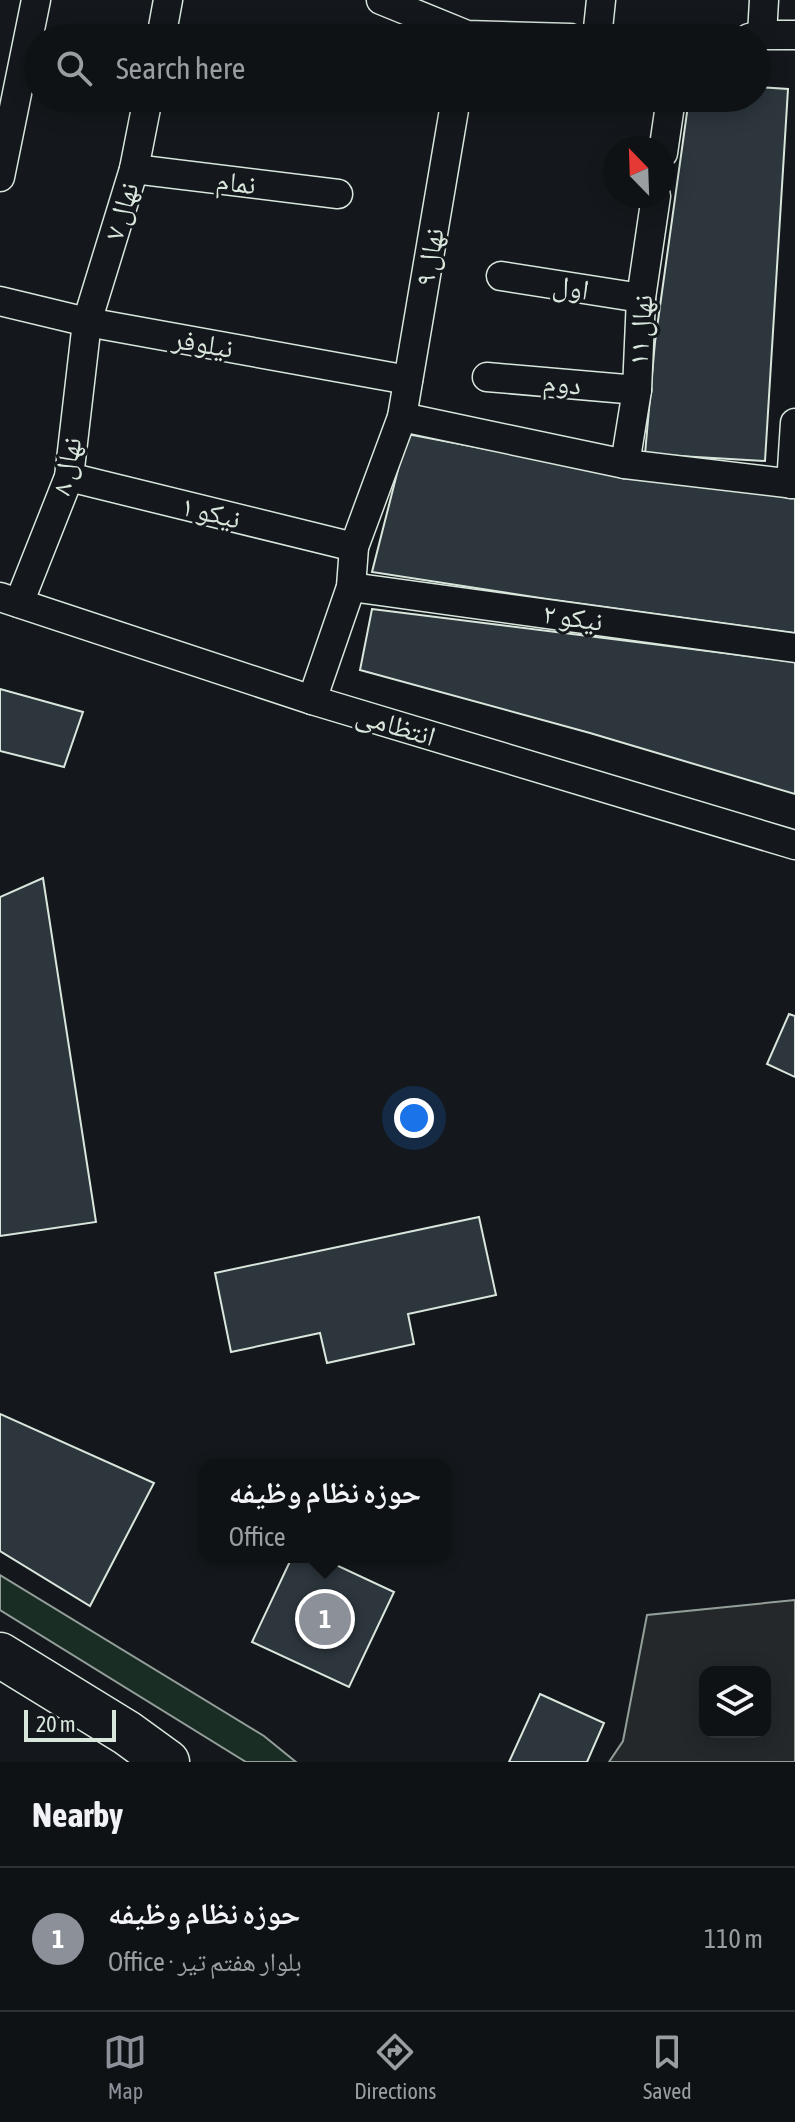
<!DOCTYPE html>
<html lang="en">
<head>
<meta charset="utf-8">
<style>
	:root { --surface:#0f1215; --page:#1d2022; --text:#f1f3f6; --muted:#9b9ea0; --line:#2f3234; --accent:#8c9099 }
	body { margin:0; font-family:"Asap Condensed","Noto Naskh Arabic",sans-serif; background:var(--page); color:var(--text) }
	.controls { position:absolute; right:24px; bottom:24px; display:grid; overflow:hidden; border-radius:16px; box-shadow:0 4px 20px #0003 }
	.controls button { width:72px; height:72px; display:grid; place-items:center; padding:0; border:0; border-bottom:2px solid var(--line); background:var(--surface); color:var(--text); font:40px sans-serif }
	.compass { position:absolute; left:603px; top:136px; width:72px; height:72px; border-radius:50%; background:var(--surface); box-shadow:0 4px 20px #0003; rotate:337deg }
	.scale { position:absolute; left:24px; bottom:20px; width:92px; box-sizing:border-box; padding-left:8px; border:4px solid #d8e6dc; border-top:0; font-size:22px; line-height:28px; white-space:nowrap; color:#d8e6dc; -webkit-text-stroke:6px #14181c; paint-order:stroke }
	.you { position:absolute; left:414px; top:1118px; width:28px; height:28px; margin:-20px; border:6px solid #fff; border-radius:50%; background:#1a73e8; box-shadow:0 0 0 12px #1a73e833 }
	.badge { display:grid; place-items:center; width:52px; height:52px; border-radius:50%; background:var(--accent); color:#fff; font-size:26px; font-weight:700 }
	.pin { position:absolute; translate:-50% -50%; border:4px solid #fff; box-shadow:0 2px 8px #0006 }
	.popup { position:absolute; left:199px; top:1459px; width:252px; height:104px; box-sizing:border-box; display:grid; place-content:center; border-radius:16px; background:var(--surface); filter:drop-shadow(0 2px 6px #0005); font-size:26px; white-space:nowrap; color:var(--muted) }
	.popup b { font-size:30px; color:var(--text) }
	.popup::after { content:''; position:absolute; left:50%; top:100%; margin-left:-16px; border:16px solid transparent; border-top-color:var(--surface) }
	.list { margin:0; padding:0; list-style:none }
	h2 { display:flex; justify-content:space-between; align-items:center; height:104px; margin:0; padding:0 32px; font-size:34px }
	h2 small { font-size:26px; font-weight:400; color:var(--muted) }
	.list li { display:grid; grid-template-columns:52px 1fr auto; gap:24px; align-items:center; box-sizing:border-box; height:144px; padding:0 32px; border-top:2px solid var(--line) }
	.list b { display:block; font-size:30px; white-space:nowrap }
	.list p { margin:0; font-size:26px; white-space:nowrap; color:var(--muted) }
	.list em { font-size:26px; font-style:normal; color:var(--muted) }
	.icon { flex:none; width:44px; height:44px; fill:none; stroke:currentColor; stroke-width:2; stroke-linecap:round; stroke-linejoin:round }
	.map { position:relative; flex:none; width:795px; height:1762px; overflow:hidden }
	.search { position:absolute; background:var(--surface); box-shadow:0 4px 20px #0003; left:24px; right:24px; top:24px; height:88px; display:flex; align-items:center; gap:20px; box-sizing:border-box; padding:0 28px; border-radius:44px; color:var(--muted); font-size:30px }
	.sheet { height:248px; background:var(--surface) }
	nav { display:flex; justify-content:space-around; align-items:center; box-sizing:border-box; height:112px; border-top:2px solid var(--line); background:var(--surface); font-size:22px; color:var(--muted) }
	nav a { display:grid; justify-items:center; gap:4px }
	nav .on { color:var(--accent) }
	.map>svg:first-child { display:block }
	.green { fill:#1a2d24; stroke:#939e99; stroke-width:2 }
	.parking { fill:#24282b; stroke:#939e99; stroke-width:2; fill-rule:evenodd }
	.building { fill:#2c363c; stroke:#d8e6dc; stroke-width:2 }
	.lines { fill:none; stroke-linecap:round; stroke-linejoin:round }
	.street-casing { stroke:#d8e6dc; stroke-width:31 }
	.primary-casing { stroke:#d8e6dc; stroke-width:47 }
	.street { stroke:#14181c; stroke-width:28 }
	.primary { stroke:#14181c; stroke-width:44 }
	.labels { text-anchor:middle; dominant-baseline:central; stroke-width:6; stroke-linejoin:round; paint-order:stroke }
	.street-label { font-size:28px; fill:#d8e6dc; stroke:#14181c }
</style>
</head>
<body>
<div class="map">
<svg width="795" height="1762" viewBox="0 0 795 1762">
	<rect width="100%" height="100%" fill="#14181c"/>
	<!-- green -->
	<path class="green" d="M0,1575L264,1736L296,1762H246L0,1610Z"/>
	<!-- parking -->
	<path class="parking" d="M795,1600V1762H609L623,1741L647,1615ZM705,1672H765V1732H705Z"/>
	<!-- building -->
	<g class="building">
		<path d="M757,87L788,89L765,461L645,454L655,342L689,98H757Z"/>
		<path d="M407,434L539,459L795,494V633L547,599L372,572Z"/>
		<path d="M372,609L795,662V794L590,733L360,670Z"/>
		<path d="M0,689L83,712L64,767L0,751Z"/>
		<path d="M43,878L96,1222L0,1236V897Z"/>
		<path d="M789,1014L795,1016V1077L767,1064Z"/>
		<path d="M479,1217L496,1295L408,1314L414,1344L327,1363L320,1333L231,1352L215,1273Z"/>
		<path d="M0,1414L154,1483L90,1606L0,1551Z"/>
		<path d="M292,1557H319L394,1592L349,1687L252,1642Z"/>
		<path d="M540,1694L604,1723L587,1762H509Z"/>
	</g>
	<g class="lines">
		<!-- street casing -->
		<g class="street-casing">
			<g id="street">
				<path d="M381,0L467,35L570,38"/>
				<path d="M762,35L764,0"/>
				<path d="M161,38L168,0"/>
				<path d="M597,38L601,0"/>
				<path d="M749,38L762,35H795"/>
				<path d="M663,153L671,98"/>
				<path d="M134,169L338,194"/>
				<path d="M0,177L36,0"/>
				<path d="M501,276L641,298"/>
				<path d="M0,301L87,322L408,380"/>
				<path d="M487,377L637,390"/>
				<path d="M402,417L625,464L795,484"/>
				<path d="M625,464L637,390L641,298L656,196"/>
				<path d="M69,477L354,547"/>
				<path d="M791,484L795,423"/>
				<path d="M351,587L795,648"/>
				<path d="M0,597L312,700L795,845"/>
				<path d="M19,603L69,477L87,322L134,169L148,98"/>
				<path d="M312,700L351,587L354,547L402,417L456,98"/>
			</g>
		</g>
		<!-- primary casing -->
		<g class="primary-casing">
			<path id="primary" d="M0,1655L127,1733L167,1762"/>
		</g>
		<!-- street -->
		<use href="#street" class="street"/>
		<!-- primary -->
		<use href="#primary" class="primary"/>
	</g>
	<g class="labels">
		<!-- street labels -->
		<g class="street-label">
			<text transform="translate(236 182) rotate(7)">نمام</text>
			<text transform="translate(121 211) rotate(-73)">نهال ۷</text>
			<text transform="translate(429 257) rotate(-80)">نهال ۹</text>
			<text transform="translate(571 287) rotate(9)">اول</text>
			<text transform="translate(640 330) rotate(-86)">نهال ۱۱</text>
			<text transform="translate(203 343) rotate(10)">نیلوفر</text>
			<text transform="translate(562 383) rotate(5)">دوم</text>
			<text transform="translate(66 466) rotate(-78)">نهال ۸</text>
			<text transform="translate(211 512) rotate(14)">نیکو ۱</text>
			<text transform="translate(573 617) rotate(8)">نیکو ۲</text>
			<text transform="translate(396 725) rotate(17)">انتظامی</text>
		</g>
	</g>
</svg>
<div class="controls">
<button><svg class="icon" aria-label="layers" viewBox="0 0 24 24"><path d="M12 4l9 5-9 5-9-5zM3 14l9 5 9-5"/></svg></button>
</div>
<svg class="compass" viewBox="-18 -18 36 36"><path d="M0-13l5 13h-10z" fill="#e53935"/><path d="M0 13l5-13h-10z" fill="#9b9ea0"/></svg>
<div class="scale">20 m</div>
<div class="you"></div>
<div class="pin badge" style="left:325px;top:1619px">1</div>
<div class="popup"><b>حوزه نظام وظیفه</b>Office</div>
<div class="search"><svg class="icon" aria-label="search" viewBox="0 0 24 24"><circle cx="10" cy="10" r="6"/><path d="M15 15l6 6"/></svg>Search here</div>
</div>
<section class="sheet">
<h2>Nearby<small></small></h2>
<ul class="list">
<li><span class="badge">1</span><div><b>حوزه نظام وظیفه</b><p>Office · بلوار هفتم تیر</p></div><em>110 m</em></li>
</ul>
</section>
<nav>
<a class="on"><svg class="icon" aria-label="map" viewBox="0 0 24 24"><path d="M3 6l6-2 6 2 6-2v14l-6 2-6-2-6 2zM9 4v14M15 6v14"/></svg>Map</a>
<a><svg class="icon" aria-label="directions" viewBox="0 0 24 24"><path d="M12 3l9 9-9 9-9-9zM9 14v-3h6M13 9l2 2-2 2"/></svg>Directions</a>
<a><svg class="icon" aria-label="saved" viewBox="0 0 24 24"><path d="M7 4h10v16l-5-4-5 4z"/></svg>Saved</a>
</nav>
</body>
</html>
